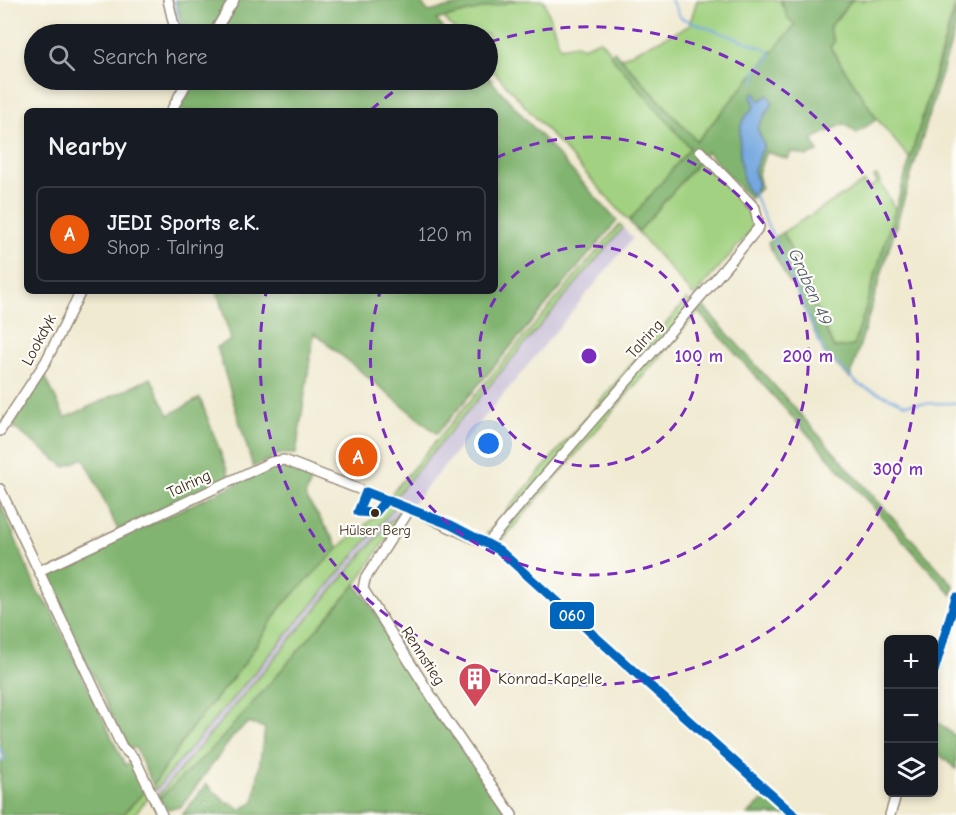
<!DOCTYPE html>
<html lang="en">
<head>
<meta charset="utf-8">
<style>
	:root { --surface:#171b24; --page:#242831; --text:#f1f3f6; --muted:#9ea1a6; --line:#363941; --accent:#ea580c }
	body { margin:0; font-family:"Comic Neue",sans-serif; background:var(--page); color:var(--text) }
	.controls { position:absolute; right:18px; bottom:18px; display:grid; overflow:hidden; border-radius:9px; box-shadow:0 3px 9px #0003 }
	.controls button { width:54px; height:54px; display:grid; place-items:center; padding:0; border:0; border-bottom:2px solid var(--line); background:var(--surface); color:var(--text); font:30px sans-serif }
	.you { position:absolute; left:489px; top:444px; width:21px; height:21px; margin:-15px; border:4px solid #fff; border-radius:50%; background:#1a73e8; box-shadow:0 0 0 9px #1a73e833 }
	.badge { display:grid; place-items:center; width:39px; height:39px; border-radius:50%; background:var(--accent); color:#fff; font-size:20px; font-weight:700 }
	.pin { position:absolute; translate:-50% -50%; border:3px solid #fff; box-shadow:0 2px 6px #0006 }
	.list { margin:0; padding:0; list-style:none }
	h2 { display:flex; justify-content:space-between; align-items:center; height:78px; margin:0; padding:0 24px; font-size:26px }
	h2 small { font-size:20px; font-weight:400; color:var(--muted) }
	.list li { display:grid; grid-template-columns:39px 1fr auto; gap:18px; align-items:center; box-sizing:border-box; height:96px; margin:0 12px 12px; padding:0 12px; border:2px solid var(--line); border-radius:9px }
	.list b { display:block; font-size:22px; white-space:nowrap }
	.list p { margin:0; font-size:20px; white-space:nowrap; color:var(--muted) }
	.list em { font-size:20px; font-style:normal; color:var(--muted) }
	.icon { flex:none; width:33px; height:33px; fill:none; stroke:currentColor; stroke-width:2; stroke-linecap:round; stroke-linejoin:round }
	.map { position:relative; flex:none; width:956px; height:815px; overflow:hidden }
	.search { position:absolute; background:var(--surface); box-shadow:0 3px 9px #0003; left:24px; top:24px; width:474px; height:66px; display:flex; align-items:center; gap:15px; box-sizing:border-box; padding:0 21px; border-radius:33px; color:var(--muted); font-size:22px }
	.panel { position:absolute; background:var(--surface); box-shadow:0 3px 9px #0003; left:24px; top:108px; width:474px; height:186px; border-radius:9px }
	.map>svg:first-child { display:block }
	.industrial { fill:#c9bfd8 }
	.green { fill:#a2d281; stroke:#6e7e50; stroke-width:1.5 }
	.forest { fill:#81b46f; stroke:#5e6f46; stroke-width:1.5; fill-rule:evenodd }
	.water { fill:#74a8e0; stroke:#58697f; stroke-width:1.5 }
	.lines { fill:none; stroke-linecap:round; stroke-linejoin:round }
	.stream { stroke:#74a8e0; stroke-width:2 }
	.minor-casing { stroke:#968a78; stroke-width:12 }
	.minor { stroke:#fff; stroke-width:9 }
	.bus-1-casing { stroke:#fdfcf7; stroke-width:14 }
	.bus-1 { stroke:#0065bd; stroke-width:9 }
	.ring { fill:none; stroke:#7b2cbf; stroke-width:3; stroke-dasharray:10 8 }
	.bus-dot { fill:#3b2a1e; stroke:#fdfcf7; stroke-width:2 }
	.labels { text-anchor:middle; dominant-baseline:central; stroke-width:4.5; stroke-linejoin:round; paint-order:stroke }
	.bus-label { font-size:14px; fill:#3b2a1e; stroke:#fdfcf7 }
	.street-label { font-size:16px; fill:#3b2a1e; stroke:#fdfcf7 }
	.poi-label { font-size:16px; fill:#3b2a1e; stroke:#fdfcf7; text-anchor:start }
	.water-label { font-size:18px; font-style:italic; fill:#525c6c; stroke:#fdfcf7 }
	.centre { fill:#7b2cbf; stroke:#fdfcf7; stroke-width:3 }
	.ring-label { font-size:18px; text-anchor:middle; font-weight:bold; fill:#7b2cbf; stroke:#fdfcf7; stroke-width:4.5; stroke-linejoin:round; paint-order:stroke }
	.line-badge { stroke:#fdfcf7; stroke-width:2 }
	.badge-label { font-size:16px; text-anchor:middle; font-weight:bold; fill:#fff }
</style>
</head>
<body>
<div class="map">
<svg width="956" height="815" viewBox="0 0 956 815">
	<rect width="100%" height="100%" fill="#fdfcf7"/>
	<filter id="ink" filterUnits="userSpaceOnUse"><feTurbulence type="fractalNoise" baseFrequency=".0167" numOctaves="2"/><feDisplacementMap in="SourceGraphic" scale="12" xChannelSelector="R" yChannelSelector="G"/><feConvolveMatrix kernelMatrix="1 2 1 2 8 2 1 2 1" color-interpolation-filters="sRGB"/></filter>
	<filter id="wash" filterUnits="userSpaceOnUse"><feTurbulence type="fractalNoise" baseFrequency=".008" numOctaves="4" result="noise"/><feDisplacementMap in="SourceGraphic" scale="24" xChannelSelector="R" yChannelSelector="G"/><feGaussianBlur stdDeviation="1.35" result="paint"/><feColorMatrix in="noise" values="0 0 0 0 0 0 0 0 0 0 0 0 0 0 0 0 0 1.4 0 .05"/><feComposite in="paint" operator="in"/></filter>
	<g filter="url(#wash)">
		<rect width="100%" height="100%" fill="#f0ead1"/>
		<!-- industrial -->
		<g class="industrial">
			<path d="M623,228L633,238L411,506L394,498Z"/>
			<path d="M394,508L400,510L158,796L155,790Z"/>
		</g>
		<!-- green -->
		<g class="green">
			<path d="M518,0H544L560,47L576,44L583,47L600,40L691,148L629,221L488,65V34H459L444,18Z"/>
			<path d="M697,0H781V4L795,25L697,141L621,58L689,26Z"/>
			<path d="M852,0H956L910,159L877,119L830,47L834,42L829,28Z"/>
			<path d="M702,158L752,209L755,226L694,296L638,232Z"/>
			<path d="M877,176L895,209L854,346L834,348L783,232L864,182L869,188L877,183L874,177Z"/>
			<path d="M620,224L623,228L394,498L392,493Z"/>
			<path d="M687,299L698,312L498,545L485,536Z"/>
			<path d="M389,505L394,508L155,790L153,785L193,726L244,664L280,608L325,559Z"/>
			<path d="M400,510L404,512L350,593L216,745L159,799L158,796Z"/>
			<path d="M146,790L149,797L134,815H122Z"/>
		</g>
		<!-- forest -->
		<g class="forest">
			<path d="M176,0H232L210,34H184Z"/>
			<path d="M236,0H418L429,12L480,0H518L436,20L449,34H214Z"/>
			<path d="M781,0H852L829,28L834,42L830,47L877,119L857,133L844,124L812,139L818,152L807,156L791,152L788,159L766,152L758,173L761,188L750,199L707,152L638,232L629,221L690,148L610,55L614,51L697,141L795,25L788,18ZM755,106L757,133L764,145L754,170L758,185C743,155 728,134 755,106Z"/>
			<path d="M956,7V26L850,378L824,353L793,284L789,282L768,243L783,232L834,348L854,346Z"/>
			<path d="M488,77L617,221L437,434L314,333L296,454H280L253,467L217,347L231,340L217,291H495V111H178L196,80H488Z"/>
			<path d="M703,306L954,586L952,595L698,312Z"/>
			<path d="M44,374L65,418L151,378L169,415L200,398L230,478L118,530L84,458L65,467L12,426Z"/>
			<path d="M284,465L313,477L305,496L339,548L280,608L244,664L193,726L153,785L135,747L128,750L45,573L275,466Z"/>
			<path d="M0,502L37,591L51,610L125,765L133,761L146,790L122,815H0V761L4,758L0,750Z"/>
			<path d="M356,584L509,815H182L206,784L228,804L230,802L240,810L254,802L265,728L248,723L234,735L181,807L167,809L159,799L216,745Z"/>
			<path d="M934,719L956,737V769L934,750Z"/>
			<path d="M767,797L787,815H747Z"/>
		</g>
		<!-- water -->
		<path class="water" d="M755,92L759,101L768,95L773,103L757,128L764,145L754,170L758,185L753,193H749C740,182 738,140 741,126C743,118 750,111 755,106L751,96Z"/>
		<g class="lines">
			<!-- stream -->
			<g class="stream">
				<path d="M174,0L182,34"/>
				<path d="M671,0L681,18L768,50L771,55L755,73L754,82"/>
				<path d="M753,192L824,352L859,385L905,404L956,403"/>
				<path d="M0,747L5,759L0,761"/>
			</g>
		</g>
	</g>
	<g filter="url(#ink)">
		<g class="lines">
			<!-- minor casing -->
			<g class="minor-casing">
				<g id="minor">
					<path d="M168,0L176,34"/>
					<path d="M213,34L234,0"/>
					<path d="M171,111L188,80"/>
					<path d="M0,431L46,361L81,291"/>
					<path d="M0,489L122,747L135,759L162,815"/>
					<path d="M410,509L365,579L363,589L446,719L512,815"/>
					<path d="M488,543C576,436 671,335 759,227L755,208L700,151"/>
					<path d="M39,571L271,462L284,460L410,509L499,550L794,815"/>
					<path d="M934,671L956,597"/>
					<path d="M890,815L897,792"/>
				</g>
			</g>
			<!-- minor -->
			<use href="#minor" class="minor"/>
			<!-- bus-1 casing -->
			<g class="bus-1-casing">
				<g id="bus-1">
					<path d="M386,500L375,513L358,512L366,492L451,525L499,550L794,815"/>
					<path d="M934,671L956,597"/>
				</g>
			</g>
			<!-- bus-1 -->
			<use href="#bus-1" class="bus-1"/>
		</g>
	</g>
	<!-- distance rings -->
	<g class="ring">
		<circle cx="589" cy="356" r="110"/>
		<path d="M496 158A219 219 0 1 1 380 292"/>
		<path d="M371 110A329 329 0 0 1 410 80M490 42A329 329 0 1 1 266 293"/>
	</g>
	<!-- icons -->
	<defs>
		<g id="building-pin" transform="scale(1.725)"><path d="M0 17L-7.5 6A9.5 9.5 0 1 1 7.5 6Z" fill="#d1495b" stroke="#fdfcf7"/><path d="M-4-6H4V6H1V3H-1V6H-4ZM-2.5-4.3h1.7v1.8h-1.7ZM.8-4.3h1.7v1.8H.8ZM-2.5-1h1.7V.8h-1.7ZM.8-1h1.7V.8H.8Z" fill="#fff"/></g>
	</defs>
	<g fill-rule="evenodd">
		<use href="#building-pin" x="475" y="679"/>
	</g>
	<!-- markers -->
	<circle class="bus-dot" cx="375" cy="513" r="5"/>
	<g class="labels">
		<!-- bus labels -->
		<g class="bus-label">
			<text x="375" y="530">Hülser Berg</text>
		</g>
		<!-- street labels -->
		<g class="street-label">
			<text transform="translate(645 339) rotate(-48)">Talring</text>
			<text transform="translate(39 340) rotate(-62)">Lookdyk</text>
			<text transform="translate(189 484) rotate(-25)">Talring</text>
			<text transform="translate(423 656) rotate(57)">Rennstieg</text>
		</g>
		<!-- poi labels -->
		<g class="poi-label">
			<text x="498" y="679">Konrad-Kapelle</text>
		</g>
		<!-- water labels -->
		<g class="water-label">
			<text transform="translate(810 287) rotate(66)">Graben 49</text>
		</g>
	</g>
	<circle cx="589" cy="356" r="9" class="centre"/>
	<g class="ring-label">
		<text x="699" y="362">100 m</text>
		<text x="808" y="362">200 m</text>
		<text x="898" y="475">300 m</text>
	</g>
	<rect class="line-badge" x="549" y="601" width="46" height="29" rx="6" fill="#0065bd"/>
	<g class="badge-label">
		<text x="572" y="621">060</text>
	</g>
</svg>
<div class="controls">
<button>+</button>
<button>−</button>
<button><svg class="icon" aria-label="layers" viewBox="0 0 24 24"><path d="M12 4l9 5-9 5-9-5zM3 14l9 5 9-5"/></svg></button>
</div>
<div class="you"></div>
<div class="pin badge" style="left:358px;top:457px">A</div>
<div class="search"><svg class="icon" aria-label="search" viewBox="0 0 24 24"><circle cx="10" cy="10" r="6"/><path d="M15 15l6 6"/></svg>Search here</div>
<section class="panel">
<h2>Nearby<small></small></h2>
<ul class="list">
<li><span class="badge">A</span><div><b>JEDI Sports e.K.</b><p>Shop · Talring</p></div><em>120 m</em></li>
</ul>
</section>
</div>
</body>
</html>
